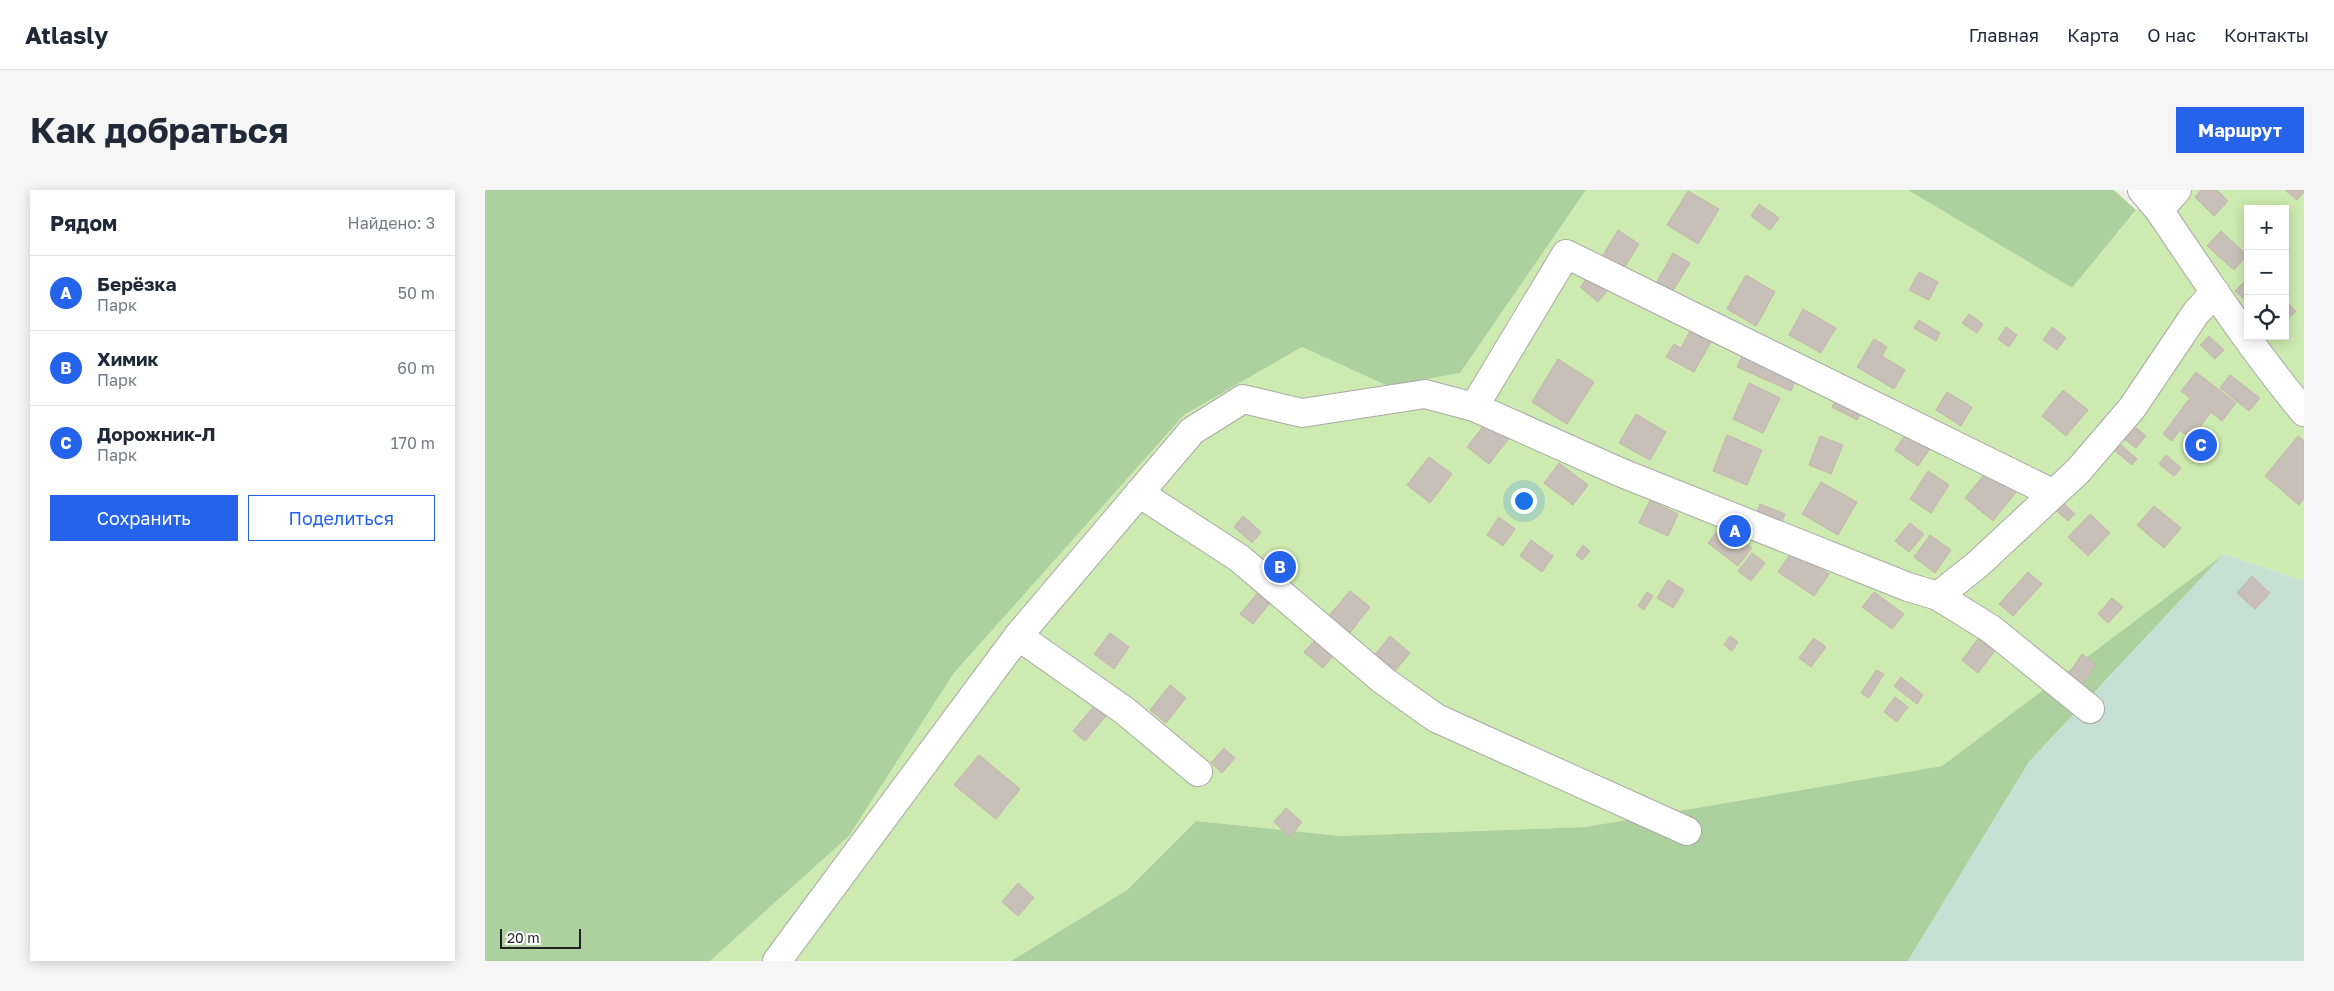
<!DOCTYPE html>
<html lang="ru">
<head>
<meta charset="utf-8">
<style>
	:root { --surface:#fff; --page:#f6f6f7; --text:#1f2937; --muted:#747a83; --line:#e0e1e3; --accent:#2563eb }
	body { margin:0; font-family:"Golos Text",sans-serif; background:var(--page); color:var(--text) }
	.controls { position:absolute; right:15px; top:15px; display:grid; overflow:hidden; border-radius:0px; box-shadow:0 2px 12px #0003 }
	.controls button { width:45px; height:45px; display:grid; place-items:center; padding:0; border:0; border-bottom:1px solid var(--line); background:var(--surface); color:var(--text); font:25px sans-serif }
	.scale { position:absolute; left:15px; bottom:12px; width:81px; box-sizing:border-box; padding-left:5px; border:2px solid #222; border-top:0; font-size:14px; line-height:18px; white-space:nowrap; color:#222; -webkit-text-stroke:4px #fff; paint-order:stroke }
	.you { position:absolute; left:1038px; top:310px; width:18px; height:18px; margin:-12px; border:4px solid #fff; border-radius:50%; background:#1a73e8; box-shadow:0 0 0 8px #1a73e833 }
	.badge { display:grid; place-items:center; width:32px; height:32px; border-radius:50%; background:var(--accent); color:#fff; font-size:16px; font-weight:700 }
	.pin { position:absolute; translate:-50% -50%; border:2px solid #fff; box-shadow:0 1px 5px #0006 }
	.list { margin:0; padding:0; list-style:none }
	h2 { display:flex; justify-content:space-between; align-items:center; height:65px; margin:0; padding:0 20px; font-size:21px }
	h2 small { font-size:16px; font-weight:400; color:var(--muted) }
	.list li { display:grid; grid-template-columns:32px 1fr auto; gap:15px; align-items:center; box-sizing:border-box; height:75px; padding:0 20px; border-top:1px solid var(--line) }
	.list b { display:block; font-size:19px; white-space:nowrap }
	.list p { margin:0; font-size:16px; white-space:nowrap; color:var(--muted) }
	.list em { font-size:16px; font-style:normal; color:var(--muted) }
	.actions { display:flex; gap:10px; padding:15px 20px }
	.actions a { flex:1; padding:11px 0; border:1px solid var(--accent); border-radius:0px; text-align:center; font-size:18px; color:var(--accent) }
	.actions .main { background:var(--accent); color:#fff }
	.icon { flex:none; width:28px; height:28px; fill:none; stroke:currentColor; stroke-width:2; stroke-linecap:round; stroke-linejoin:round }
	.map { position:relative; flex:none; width:1819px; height:771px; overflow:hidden; border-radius:0px }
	header { display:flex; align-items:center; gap:30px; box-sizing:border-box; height:70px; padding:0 25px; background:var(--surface); border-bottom:1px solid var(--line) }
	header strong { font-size:24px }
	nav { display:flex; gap:28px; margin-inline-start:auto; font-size:18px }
	.intro { display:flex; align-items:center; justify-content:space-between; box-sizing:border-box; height:120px; padding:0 30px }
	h1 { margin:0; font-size:35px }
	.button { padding:12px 22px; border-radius:0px; background:var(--accent); color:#fff; font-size:18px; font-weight:700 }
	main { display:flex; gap:30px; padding:0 30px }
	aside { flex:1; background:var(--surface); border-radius:0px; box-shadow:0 2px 12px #0003 }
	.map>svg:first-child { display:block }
	.grass { fill:#cdebb0; fill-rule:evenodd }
	.forest { fill:#add19e }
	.wetland { fill:#c6e0d4 }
	.building { fill:#c7bfb8; stroke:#c4b6ab }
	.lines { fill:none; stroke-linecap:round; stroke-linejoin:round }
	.minor-casing { stroke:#a9a9a9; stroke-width:30 }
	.minor { stroke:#fff; stroke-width:28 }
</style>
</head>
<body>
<header>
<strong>Atlasly</strong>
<nav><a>Главная</a><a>Карта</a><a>О нас</a><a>Контакты</a></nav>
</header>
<div class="intro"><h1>Как добраться</h1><a class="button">Маршрут</a></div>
<main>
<aside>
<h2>Рядом<small>Найдено: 3</small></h2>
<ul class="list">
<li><span class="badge">A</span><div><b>Берёзка</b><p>Парк</p></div><em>50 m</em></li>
<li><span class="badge">B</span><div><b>Химик</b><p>Парк</p></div><em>60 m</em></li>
<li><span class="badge">C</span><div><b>Дорожник-Л</b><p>Парк</p></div><em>170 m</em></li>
</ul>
<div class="actions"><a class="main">Сохранить</a><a>Поделиться</a></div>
</aside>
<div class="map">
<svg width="1819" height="771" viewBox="0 0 1819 771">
	<rect width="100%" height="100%" fill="#f2efe9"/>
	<!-- grass -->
	<path class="grass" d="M1101,0H1423L1587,98L1668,0H1819V391L1739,364L1457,576L1100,637L856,646L711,631L642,700L526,771H225L364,646L469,483L699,225L817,157L903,196L975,183ZM1763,19H1800V146H1763Z"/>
	<!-- forest -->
	<g class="forest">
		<path d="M0,0H1101L975,183L903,196L817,157L699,225L469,483L364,646L225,771H0Z"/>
		<path d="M1423,0H1629L1651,20L1587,98Z"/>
		<path d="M1739,364L1544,572L1423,771H526L642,700L711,631L856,646L1100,637L1457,576Z"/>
	</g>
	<!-- wetland -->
	<path class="wetland" d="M1739,364L1819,391V771H1423L1544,572Z"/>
	<!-- building -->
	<g class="building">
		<path d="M1716,0H1732L1743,11L1729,26L1710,7Z"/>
		<path d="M1800,0H1819V2L1812,10Z"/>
		<path d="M1203,1L1234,19L1213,54L1182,35Z"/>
		<path d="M1274,14L1294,28L1285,40L1266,26Z"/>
		<path d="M1133,40L1154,54L1138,80L1117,67Z"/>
		<path d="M1736,41L1762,65L1749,80L1722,56Z"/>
		<path d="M1188,63L1205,73L1186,104L1170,95Z"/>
		<path d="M1110,79L1128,94L1113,112L1095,97Z"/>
		<path d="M1434,82L1453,92L1444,110L1424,100Z"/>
		<path d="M1261,85L1290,102L1271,136L1242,119Z"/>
		<path d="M1763,88V112L1750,101Z"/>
		<path d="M1800,110L1811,121L1800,132Z"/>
		<path d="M1318,119L1351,138L1336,163L1304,145Z"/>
		<path d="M1484,124L1498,134L1492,143L1477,133Z"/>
		<path d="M1434,130L1455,143L1451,151L1429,138Z"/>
		<path d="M1521,137L1532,145L1524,157L1513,149Z"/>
		<path d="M1567,137L1581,148L1572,160L1558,150Z"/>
		<path d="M1206,139L1227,150L1209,182L1181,167L1189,154L1196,158Z"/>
		<path d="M1724,146L1739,160L1730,169L1715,155Z"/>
		<path d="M1389,149L1402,157L1397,166L1420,180L1409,199L1372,177Z"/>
		<path d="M1260,160L1313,184L1306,201L1252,177Z"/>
		<path d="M1073,169L1109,192L1082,234L1047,212Z"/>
		<path d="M1711,182L1751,213L1737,231L1726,222L1706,249L1695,240L1687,251L1678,244L1705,208L1696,201Z"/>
		<path d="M1745,185L1775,208L1764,221L1735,198Z"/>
		<path d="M1264,193L1295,208L1278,243L1248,229Z"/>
		<path d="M1578,200L1603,220L1581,246L1557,226Z"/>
		<path d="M1356,201L1381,214L1372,230L1347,217Z"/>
		<path d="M1462,202L1487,217L1476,236L1451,220Z"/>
		<path d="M1151,224L1181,242L1165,270L1134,253Z"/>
		<path d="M1004,229L1026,246L1004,274L982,257Z"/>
		<path d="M1649,236L1661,246L1651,258L1639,249Z"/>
		<path d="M1424,239L1448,255L1433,276L1410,260Z"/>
		<path d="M1242,245L1277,260L1262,295L1228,281Z"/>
		<path d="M1335,246L1358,255L1346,284L1324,275Z"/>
		<path d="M1813,246L1819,251V308L1814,315L1780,286Z"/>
		<path d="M1636,255L1652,269L1647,275L1630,261Z"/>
		<path d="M1681,265L1696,278L1689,286L1674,274Z"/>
		<path d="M944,267L967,284L945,313L922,295Z"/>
		<path d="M1074,273L1103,295L1088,315L1059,293Z"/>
		<path d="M1507,275L1535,297L1508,331L1480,308Z"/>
		<path d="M1443,281L1464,295L1446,323L1425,309Z"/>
		<path d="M1336,292L1372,312L1353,345L1317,324Z"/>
		<path d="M1165,310L1193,324L1183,346L1154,333Z"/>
		<path d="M1575,310L1590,324L1583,331L1568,318Z"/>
		<path d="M1275,314L1300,324L1296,334L1271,325Z"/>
		<path d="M1669,316L1696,338L1679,358L1652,335Z"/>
		<path d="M1605,324L1625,343L1603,366L1583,347Z"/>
		<path d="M758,326L776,342L767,353L749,337Z"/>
		<path d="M1014,327L1030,339L1018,356L1002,345Z"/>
		<path d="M1425,333L1439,344L1424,362L1410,351Z"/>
		<path d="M1237,335L1267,358L1253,376L1223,353Z"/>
		<path d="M1445,345L1466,360L1450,383L1429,367Z"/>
		<path d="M1046,350L1068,366L1057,382L1035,366Z"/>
		<path d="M1098,355L1105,361L1097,370L1091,365Z"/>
		<path d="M794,360L809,373L798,385L783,372Z"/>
		<path d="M1308,360L1344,384L1329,406L1293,382Z"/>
		<path d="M1267,363L1280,373L1266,391L1253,381Z"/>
		<path d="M1543,382L1557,394L1528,426L1514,414Z"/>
		<path d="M1767,386L1785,403L1770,419L1752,403Z"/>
		<path d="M1183,390L1199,400L1188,418L1172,408Z"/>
		<path d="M776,399L788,409L768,434L755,424Z"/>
		<path d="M865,401L885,417L864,444L843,427Z"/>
		<path d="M1162,402L1168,406L1159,420L1153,416Z"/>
		<path d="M1389,402L1419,424L1407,439L1377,417Z"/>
		<path d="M1627,408L1638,417L1623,433L1613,424Z"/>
		<path d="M1499,441L1516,453L1493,483L1477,470Z"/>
		<path d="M625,443L644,457L629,479L609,464Z"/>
		<path d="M905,446L925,463L909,482L889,466Z"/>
		<path d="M1245,446L1253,452L1247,461L1239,455Z"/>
		<path d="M1329,448L1341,457L1326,477L1314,468Z"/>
		<path d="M831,449L849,464L838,478L819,462Z"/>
		<path d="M1597,464L1611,474L1597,495L1583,485Z"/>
		<path d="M1391,480L1399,484L1384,508L1376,503Z"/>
		<path d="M1416,487L1438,505L1432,514L1409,496Z"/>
		<path d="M685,495L701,508L681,533L665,520Z"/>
		<path d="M1410,507L1423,517L1412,532L1399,522Z"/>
		<path d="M609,516L621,526L600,551L588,541Z"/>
		<path d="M739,558L750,568L737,583L726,573Z"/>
		<path d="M494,565L535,599L511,629L469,595Z"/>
		<path d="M801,618L817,632L805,647L789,632Z"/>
		<path d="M533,693L549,708L533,726L517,712Z"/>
	</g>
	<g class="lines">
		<!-- minor casing -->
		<g class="minor-casing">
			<g id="minor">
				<path d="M1657,0L1674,20L1692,0"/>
				<path d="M1674,20C1720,88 1766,158 1819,222"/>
				<path d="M989,217L1137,283L1423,397L1453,406L1506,439L1605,519"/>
				<path d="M654,303L754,368L899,491L951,528L1202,641"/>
				<path d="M1453,406L1493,374L1593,281L1647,218L1711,123L1730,102"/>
				<path d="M533,446L640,521L713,582"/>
				<path d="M292,771L533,446L707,241L758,209L817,223L940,204L989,217L1081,64L1567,303"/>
			</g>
		</g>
		<!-- minor -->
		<use href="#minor" class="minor"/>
	</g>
</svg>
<div class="controls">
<button>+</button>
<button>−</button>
<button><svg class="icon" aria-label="locate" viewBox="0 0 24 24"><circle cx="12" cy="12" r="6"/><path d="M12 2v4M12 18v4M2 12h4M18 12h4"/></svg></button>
</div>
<div class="scale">20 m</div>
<div class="you"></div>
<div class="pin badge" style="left:1250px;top:341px">A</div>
<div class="pin badge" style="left:795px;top:377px">B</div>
<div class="pin badge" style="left:1716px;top:255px">C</div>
</div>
</main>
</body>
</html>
